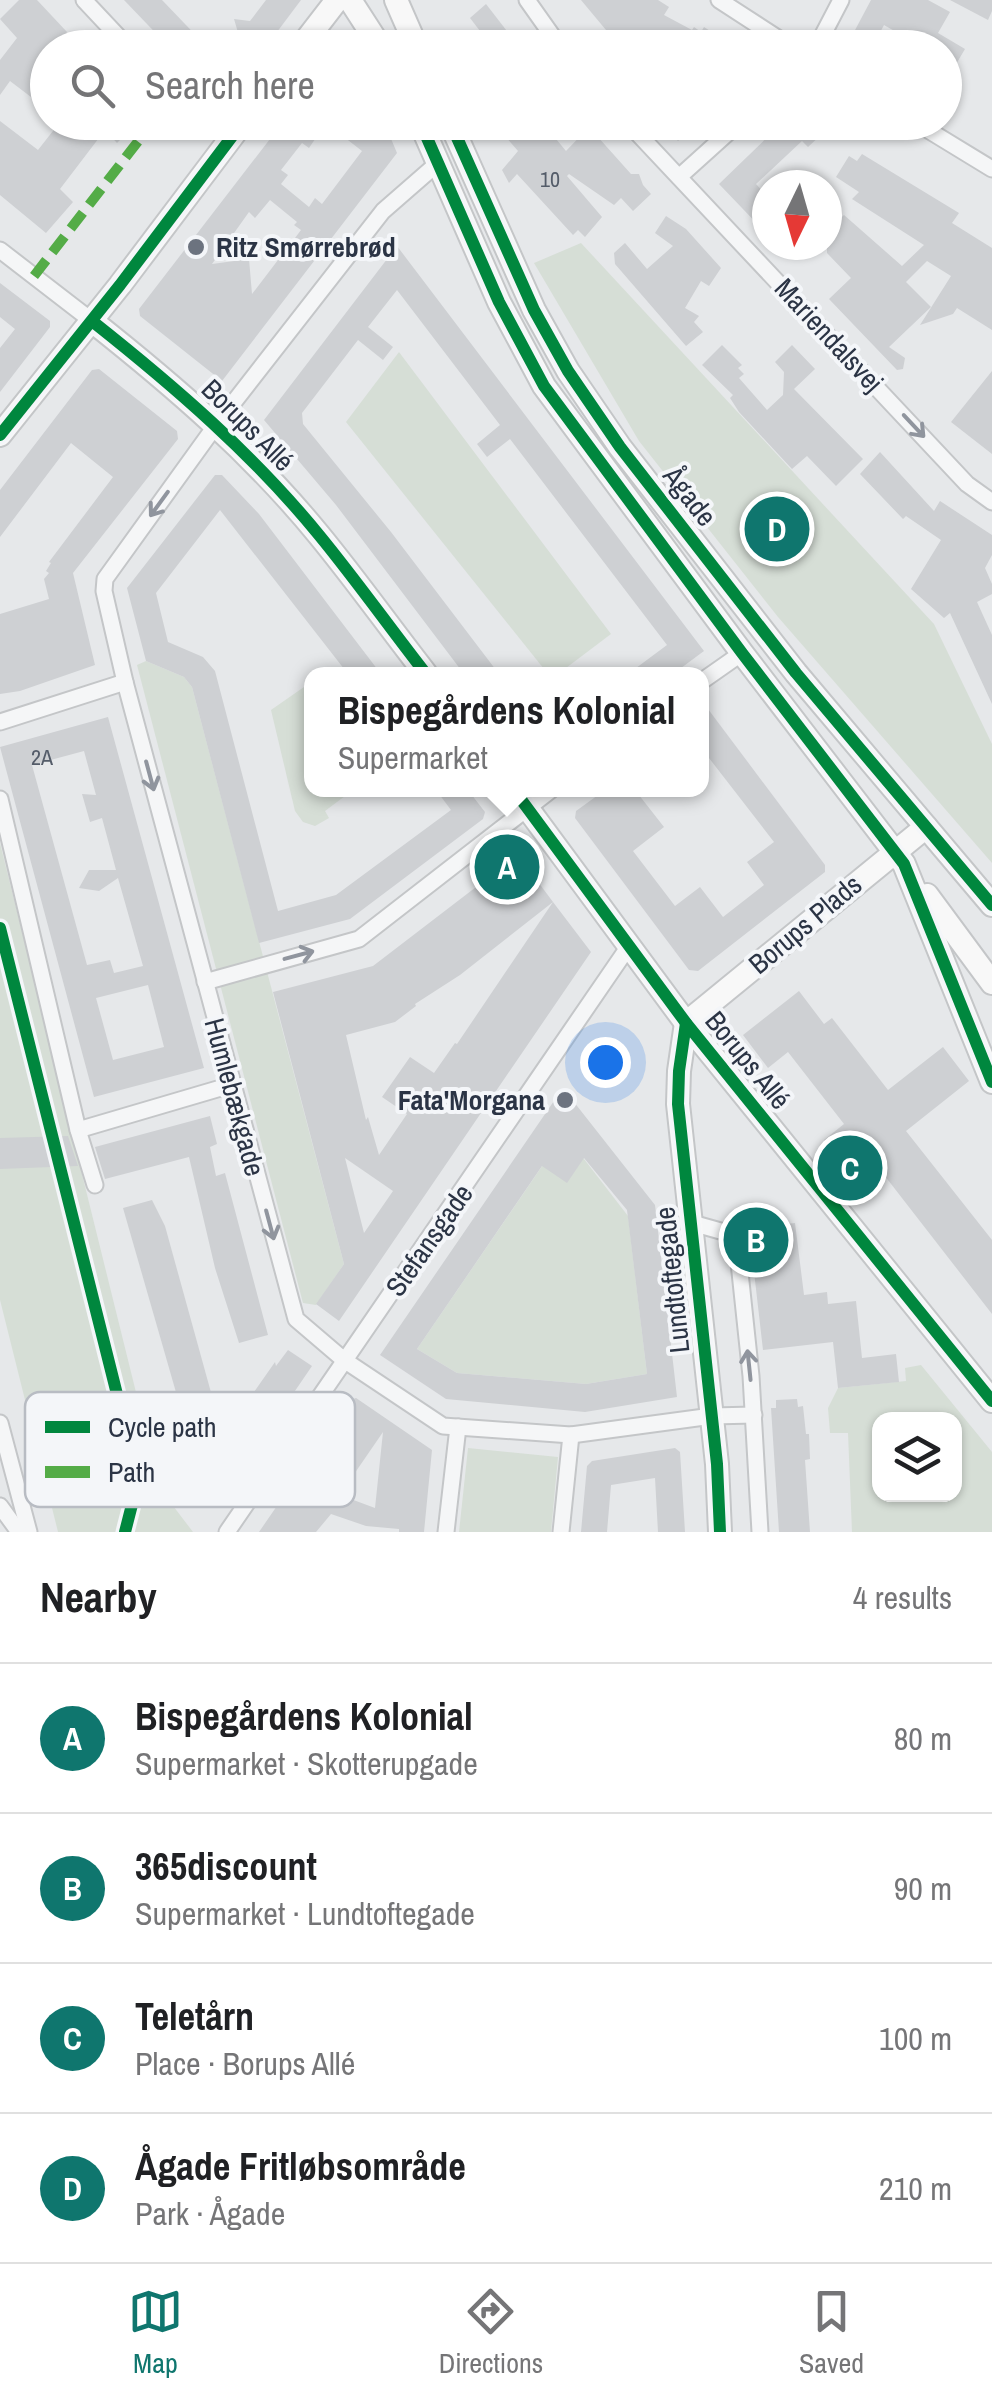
<!DOCTYPE html>
<html lang="en">
<head>
<meta charset="utf-8">
<style>
	:root { --surface:#fff; --page:#f2f2f2; --text:#202124; --muted:#757577; --line:#e0e0e0; --accent:#0f766e }
	body { margin:0; font-family:"Archivo Narrow",sans-serif; background:var(--page); color:var(--text) }
	.controls { position:absolute; right:30px; bottom:30px; display:grid; overflow:hidden; border-radius:20px; box-shadow:0 2px 8px #0004 }
	.controls button { width:90px; height:90px; display:grid; place-items:center; padding:0; border:0; border-bottom:2px solid var(--line); background:var(--surface); color:var(--text); font:50px sans-serif }
	.compass { position:absolute; left:752px; top:170px; width:90px; height:90px; border-radius:50%; background:var(--surface); box-shadow:0 2px 8px #0004; rotate:185deg }
	.you { position:absolute; left:605px; top:1062px; width:35px; height:35px; margin:-25px; border:8px solid #fff; border-radius:50%; background:#1a73e8; box-shadow:0 0 0 15px #1a73e833 }
	.badge { display:grid; place-items:center; width:65px; height:65px; border-radius:50%; background:var(--accent); color:#fff; font-size:32px; font-weight:700 }
	.pin { position:absolute; translate:-50% -50%; border:5px solid #fff; box-shadow:0 2px 10px #0006 }
	.popup { position:absolute; left:304px; top:667px; width:405px; height:130px; box-sizing:border-box; display:grid; place-content:center; border-radius:20px; background:var(--surface); filter:drop-shadow(0 2px 8px #0005); font-size:32px; white-space:nowrap; color:var(--muted) }
	.popup b { font-size:38px; color:var(--text) }
	.popup::after { content:''; position:absolute; left:50%; top:100%; margin-left:-20px; border:20px solid transparent; border-top-color:var(--surface) }
	.list { margin:0; padding:0; list-style:none }
	h2 { display:flex; justify-content:space-between; align-items:center; height:130px; margin:0; padding:0 40px; font-size:42px }
	h2 small { font-size:32px; font-weight:400; color:var(--muted) }
	.list li { display:grid; grid-template-columns:65px 1fr auto; gap:30px; align-items:center; box-sizing:border-box; height:150px; padding:0 40px; border-top:2px solid var(--line) }
	.list b { display:block; font-size:38px; white-space:nowrap }
	.list p { margin:0; font-size:32px; white-space:nowrap; color:var(--muted) }
	.list em { font-size:32px; font-style:normal; color:var(--muted) }
	.icon { flex:none; width:55px; height:55px; fill:none; stroke:currentColor; stroke-width:2; stroke-linecap:round; stroke-linejoin:round }
	.map { position:relative; flex:none; width:992px; height:1532px; overflow:hidden }
	.search { position:absolute; background:var(--surface); box-shadow:0 2px 8px #0004; left:30px; right:30px; top:30px; height:110px; display:flex; align-items:center; gap:25px; box-sizing:border-box; padding:0 35px; border-radius:55px; color:var(--muted); font-size:38px }
	.sheet { height:730px; background:var(--surface) }
	nav { display:flex; justify-content:space-around; align-items:center; box-sizing:border-box; height:140px; border-top:2px solid var(--line); background:var(--surface); font-size:28px; color:var(--muted) }
	nav a { display:grid; justify-items:center; gap:5px }
	nav .on { color:var(--accent) }
	.map>svg:first-child { display:block }
	.green { fill:#d6ded6; fill-rule:evenodd }
	.building { fill:#ced0d3; fill-rule:evenodd }
	.lines { fill:none; stroke-linecap:round; stroke-linejoin:round }
	.street-casing { stroke:#c4c6c8; stroke-width:19 }
	.secondary-casing { stroke:#c4c6c8; stroke-width:26 }
	.street { stroke:#f5f6f7; stroke-width:15 }
	.secondary { stroke:#f8f8f8; stroke-width:22 }
	.quiet { stroke:#54ac47; stroke-width:10; stroke-dasharray:20 10; stroke-linecap:butt }
	.cycleway-casing { stroke:#f4f6f9; stroke-width:19 }
	.cycleway { stroke:#00873e; stroke-width:12 }
	.oneway { stroke:#90959e }
	.poi-dot { fill:#6c737f; stroke:#f4f6f9; stroke-width:4 }
	.labels { text-anchor:middle; dominant-baseline:central; stroke-width:8; stroke-linejoin:round; paint-order:stroke }
	.number-label { font-size:22px; fill:#545c69 }
	.poi-label { font-size:28px; font-weight:bold; fill:#2b3445; stroke:#f4f6f9; text-anchor:start }
	.street-label { font-size:28px; fill:#2b3445; stroke:#f4f6f9 }
	.key { fill:#f4f6f9; stroke:#b8bcc3; stroke-width:2.5 }
	.key-label { font-size:28px; fill:#2b3445 }
</style>
</head>
<body>
<div class="map">
<svg width="992" height="1532" viewBox="0 0 992 1532">
	<rect width="100%" height="100%" fill="#e6e8ea"/>
	<!-- green -->
	<g class="green">
		<path d="M581,243L934,624L992,744V863L778,617L639,441L534,263Z"/>
		<path d="M399,352L611,634L558,674H548L346,422Z"/>
		<path d="M146,661L184,677L192,687L344,1264L316,1305L303,1303L137,665Z"/>
		<path d="M304,687L312,699V790H353L325,811L329,818L315,826L303,822L295,811L271,710Z"/>
		<path d="M0,843L154,1465L164,1494L193,1532H58L0,1300Z"/>
		<path d="M562,1137H567L628,1216L647,1374L586,1384L457,1373L417,1349Z"/>
		<path d="M921,1365L992,1452V1532H852L848,1433H830L828,1408L838,1388L906,1381L905,1368ZM880,1420H954V1494H880Z"/>
		<path d="M468,1448L558,1457L551,1532H459Z"/>
	</g>
	<!-- building -->
	<g class="building">
		<path d="M19,0H37L82,48H48V110L10,81L0,95V60L17,38L0,19Z"/>
		<path d="M124,0H162L208,48H170Z"/>
		<path d="M266,0H301L265,48H231L239,36L234,19L250,21Z"/>
		<path d="M581,0H658L669,7L664,15L692,30L694,27L701,32L704,27L736,48H634L617,36H611Z"/>
		<path d="M871,0H928L950,12L938,33L965,49L952,71L951,65L944,75V48H924L884,25L875,42L854,32Z"/>
		<path d="M950,0H992V11L988,20Z"/>
		<path d="M486,4L520,48H493L470,18Z"/>
		<path d="M0,121L38,150L60,122H138L117,143L105,130L60,189L73,202L46,233L0,195Z"/>
		<path d="M283,122H384L397,153L222,381L140,316L139,309ZM326,123L362,151L322,204L315,198L309,207L281,184L288,175L281,170L302,143L309,148ZM270,200L297,222L294,225L301,230L286,250L276,251L278,260L252,294L249,259L212,264L249,212L255,218Z"/>
		<path d="M493,122H542L566,151L589,127L631,174H639L643,185L651,194L633,211L621,198L614,205L569,174L567,176L602,217L585,237L578,230L573,235L517,174L509,183L502,170L518,151Z"/>
		<path d="M659,122H698L678,141Z"/>
		<path d="M783,122H835L808,147L802,141L756,184L767,196V234L719,184Z"/>
		<path d="M862,154L959,213L952,223L992,248V330L957,308L953,314L920,325L951,276L927,261L906,282L931,307L889,347L905,358L903,369L897,370L829,299L851,278L827,253V231L844,215L902,266L924,245L852,199L859,192L836,177L849,156L857,161Z"/>
		<path d="M666,216L686,229L721,268L709,286L701,281L685,308L699,316L694,322L703,332L686,346L615,264L614,253L625,243L647,269L673,246L655,233Z"/>
		<path d="M397,246L704,651L673,674H628L667,645L510,439L487,457L477,444L500,425L397,290L368,327L393,347L383,360L358,340L302,413L303,424L391,532L499,674H464L336,505L264,420Z"/>
		<path d="M0,283L50,321V327L0,392V348L15,329L0,317Z"/>
		<path d="M722,345L742,365L738,368L744,374L739,378L767,410L783,395L784,372L775,362L792,345L815,369L794,389L863,459L836,486L807,456L792,469L739,412L730,398L733,395L702,365Z"/>
		<path d="M99,369L177,431L178,439L73,573L95,665L20,691L0,694V614L49,599L44,579L49,573L46,571L51,563L49,562L113,477L71,443L0,537V490L92,370Z"/>
		<path d="M992,371V454L951,422Z"/>
		<path d="M880,452L934,511L940,501L992,535V555L985,568L992,584V594L977,602L992,635V704L950,613L944,618L911,589L941,540L906,516L903,519L860,474Z"/>
		<path d="M215,475H222L259,514L381,674H348L220,510L156,593L168,642L203,657L215,671L278,911L336,895L451,810L436,790H468L485,812L483,819L350,919L259,943L192,687L184,677L146,661L127,588Z"/>
		<path d="M702,701L825,865V872L698,971L689,970L575,818L576,811L605,790H635L664,827L633,851L675,906L700,887L723,917L764,885L747,862L774,842L702,749Z"/>
		<path d="M108,717L204,1068L94,1097L0,747ZM84,751L96,795L82,794L90,822L102,818L116,870H89L79,888L99,891L118,878L143,966L114,973L110,960L87,965L32,765ZM148,985L164,1047L113,1060L96,998Z"/>
		<path d="M518,855L553,902L460,975L415,1004L416,1006L395,1022L346,1035L366,1120L368,1117L379,1155L407,1114L382,1097L410,1057L434,1073L455,1043L457,1044L553,902L591,952L339,1321L316,1304L344,1264L273,992L373,966ZM345,1158L393,1191L364,1233Z"/>
		<path d="M799,991L824,1024L832,1018L888,1090L943,1047L969,1081L906,1131L992,1240V1314L874,1162L861,1186L850,1189L834,1180L832,1164L837,1157L824,1140L844,1124L788,1052L768,1068L743,1035Z"/>
		<path d="M570,1097L655,1205L677,1397L585,1412L446,1399L380,1355L556,1098ZM584,1158L627,1210L647,1374L586,1384L457,1373L417,1349L542,1166L567,1183Z"/>
		<path d="M210,1116L217,1144L210,1147L216,1176L225,1173L268,1335L239,1343L215,1268L189,1157L105,1179L95,1147Z"/>
		<path d="M68,1136L78,1166L0,1169V1138Z"/>
		<path d="M152,1200L165,1226L220,1425L188,1434L123,1208Z"/>
		<path d="M795,1223L804,1295L827,1292L828,1304L856,1301L862,1358L896,1354L899,1382L838,1388L833,1342L763,1350L749,1228Z"/>
		<path d="M288,1350L312,1366L226,1492L198,1472L275,1362L276,1366Z"/>
		<path d="M356,1398L432,1450L424,1532H399V1529L366,1526L331,1514L316,1532H259L350,1400ZM383,1432L375,1508L340,1495L350,1480Z"/>
		<path d="M797,1399L798,1407L803,1406L806,1434H809L810,1459L805,1460L810,1532H779L771,1408H776V1400Z"/>
		<path d="M675,1448L680,1452L685,1532H658L655,1478L611,1485L607,1532H581L587,1466L592,1461Z"/>
		<path d="M170,1455L177,1481L163,1485L156,1459Z"/>
	</g>
	<g class="lines">
		<!-- street casing -->
		<g class="street-casing">
			<g id="street">
				<path d="M84,0L129,48"/>
				<path d="M527,0L561,48"/>
				<path d="M719,0L793,48"/>
				<path d="M816,48L841,0"/>
				<path d="M210,122L230,139"/>
				<path d="M627,122L967,484L992,502"/>
				<path d="M915,122L992,169"/>
				<path d="M438,163L383,211L216,425L105,579L104,591L125,682L296,1319L344,1360L443,1426L571,1435L712,1416L754,1415"/>
				<path d="M679,177L740,122"/>
				<path d="M0,250L92,321"/>
				<path d="M702,681L742,653"/>
				<path d="M0,722L125,682"/>
				<path d="M0,799L78,1130L95,1185"/>
				<path d="M205,982L359,939L551,790"/>
				<path d="M78,1130L231,1085"/>
				<path d="M692,1223L724,1232L737,1244L751,1376L760,1532"/>
				<path d="M0,1423L29,1532"/>
				<path d="M0,1506L19,1532"/>
				<path d="M227,1532L629,946"/>
				<path d="M446,1532L458,1427"/>
				<path d="M561,1532L571,1435"/>
			</g>
		</g>
		<!-- secondary casing -->
		<g class="secondary-casing">
			<g id="secondary">
				<path d="M350,0L381,48"/>
				<path d="M396,0L417,48"/>
				<path d="M300,48L337,0"/>
				<path d="M420,122L499,302L544,386L742,653L904,864L992,1082"/>
				<path d="M450,122L534,310L568,371L620,447L796,673L992,905"/>
				<path d="M92,321C174,386 253,454 319,535C356,580 390,628 426,674"/>
				<path d="M0,435L120,285L243,122"/>
				<path d="M514,790L686,1023L992,1401"/>
				<path d="M927,895L992,983"/>
				<path d="M686,1023L679,1071L678,1104L717,1464L720,1532"/>
				<path d="M686,1023L926,827"/>
			</g>
		</g>
		<!-- street -->
		<use href="#street" class="street"/>
		<!-- secondary -->
		<use href="#secondary" class="secondary"/>
		<!-- quiet -->
		<path class="quiet" d="M34,276L153,122"/>
		<!-- cycleway casing -->
		<g class="cycleway-casing">
			<g id="cycleway">
				<path d="M420,122L499,302L544,386L742,653L904,864L992,1082"/>
				<path d="M450,122L534,310L568,371L620,447L796,673L992,905"/>
				<path d="M92,321C174,386 253,454 319,535C356,580 390,628 426,674"/>
				<path d="M0,435L120,285L243,122"/>
				<path d="M514,790L686,1023L992,1401"/>
				<path d="M0,928L135,1466L136,1489L125,1532"/>
				<path d="M686,1023L679,1071L678,1104L717,1464L720,1532"/>
			</g>
		</g>
		<!-- cycleway -->
		<use href="#cycleway" class="cycleway"/>
	</g>
	<!-- one-way arrows -->
	<defs><path id="oneway-shaft" d="M-6 0H5M1.5-3L5.5 0L1.5 3" fill="none" stroke-width="1.6" stroke-linecap="round" stroke-linejoin="round" transform="scale(2.5)"/></defs>
	<g class="oneway">
		<use href="#oneway-shaft" transform="translate(914 426) rotate(47)"/>
		<use href="#oneway-shaft" transform="translate(159 504) rotate(126)"/>
		<use href="#oneway-shaft" transform="translate(150 776) rotate(75)"/>
		<use href="#oneway-shaft" transform="translate(299 955) rotate(-15)"/>
		<use href="#oneway-shaft" transform="translate(270 1225) rotate(75)"/>
		<use href="#oneway-shaft" transform="translate(749 1365) rotate(-96)"/>
	</g>
	<!-- markers -->
	<g class="poi-dot">
		<circle cx="196" cy="247" r="10"/>
		<circle cx="565" cy="1100" r="10"/>
	</g>
	<g class="labels">
		<!-- number labels -->
		<g class="number-label">
			<text x="550" y="179">10</text>
			<text x="42" y="757">2A</text>
		</g>
		<!-- poi labels -->
		<g class="poi-label">
			<text x="216" y="247">Ritz Smørrebrød</text>
			<text x="545" y="1100" text-anchor="end">Fata'Morgana</text>
		</g>
		<!-- street labels -->
		<g class="street-label">
			<text transform="translate(829 335) rotate(47)">Mariendalsvej</text>
			<text transform="translate(248 425) rotate(45)">Borups Allé</text>
			<text transform="translate(690 496) rotate(52)">Ågade</text>
			<text transform="translate(805 924) rotate(-40)">Borups Plads</text>
			<text transform="translate(748 1060) rotate(51)">Borups Allé</text>
			<text transform="translate(235 1097) rotate(75)">Humlebækgade</text>
			<text transform="translate(429 1240) rotate(-55)">Stefansgade</text>
			<text transform="translate(672 1280) rotate(-96)">Lundtoftegade</text>
		</g>
	</g>
	<!-- legend -->
	<rect x="25" y="1392" width="330" height="115" rx="15" class="key"/>
	<rect x="45" y="1421" width="45" height="12" fill="#00873e"/>
	<rect x="45" y="1466" width="45" height="12" fill="#54ac47"/>
	<g class="key-label">
		<text x="108" y="1437">Cycle path</text>
		<text x="108" y="1482">Path</text>
	</g>
</svg>
<div class="controls">
<button><svg class="icon" aria-label="layers" viewBox="0 0 24 24"><path d="M12 4l9 5-9 5-9-5zM3 14l9 5 9-5"/></svg></button>
</div>
<svg class="compass" viewBox="-18 -18 36 36"><path d="M0-13l5 13h-10z" fill="#e53935"/><path d="M0 13l5-13h-10z" fill="#757577"/></svg>
<div class="you"></div>
<div class="pin badge" style="left:507px;top:867px">A</div>
<div class="popup"><b>Bispegårdens Kolonial</b>Supermarket</div>
<div class="pin badge" style="left:756px;top:1240px">B</div>
<div class="pin badge" style="left:850px;top:1168px">C</div>
<div class="pin badge" style="left:777px;top:529px">D</div>
<div class="search"><svg class="icon" aria-label="search" viewBox="0 0 24 24"><circle cx="10" cy="10" r="6"/><path d="M15 15l6 6"/></svg>Search here</div>
</div>
<section class="sheet">
<h2>Nearby<small>4 results</small></h2>
<ul class="list">
<li><span class="badge">A</span><div><b>Bispegårdens Kolonial</b><p>Supermarket · Skotterupgade</p></div><em>80 m</em></li>
<li><span class="badge">B</span><div><b>365discount</b><p>Supermarket · Lundtoftegade</p></div><em>90 m</em></li>
<li><span class="badge">C</span><div><b>Teletårn</b><p>Place · Borups Allé</p></div><em>100 m</em></li>
<li><span class="badge">D</span><div><b>Ågade Fritløbsområde</b><p>Park · Ågade</p></div><em>210 m</em></li>
</ul>
</section>
<nav>
<a class="on"><svg class="icon" aria-label="map" viewBox="0 0 24 24"><path d="M3 6l6-2 6 2 6-2v14l-6 2-6-2-6 2zM9 4v14M15 6v14"/></svg>Map</a>
<a><svg class="icon" aria-label="directions" viewBox="0 0 24 24"><path d="M12 3l9 9-9 9-9-9zM9 14v-3h6M13 9l2 2-2 2"/></svg>Directions</a>
<a><svg class="icon" aria-label="saved" viewBox="0 0 24 24"><path d="M7 4h10v16l-5-4-5 4z"/></svg>Saved</a>
</nav>
</body>
</html>
